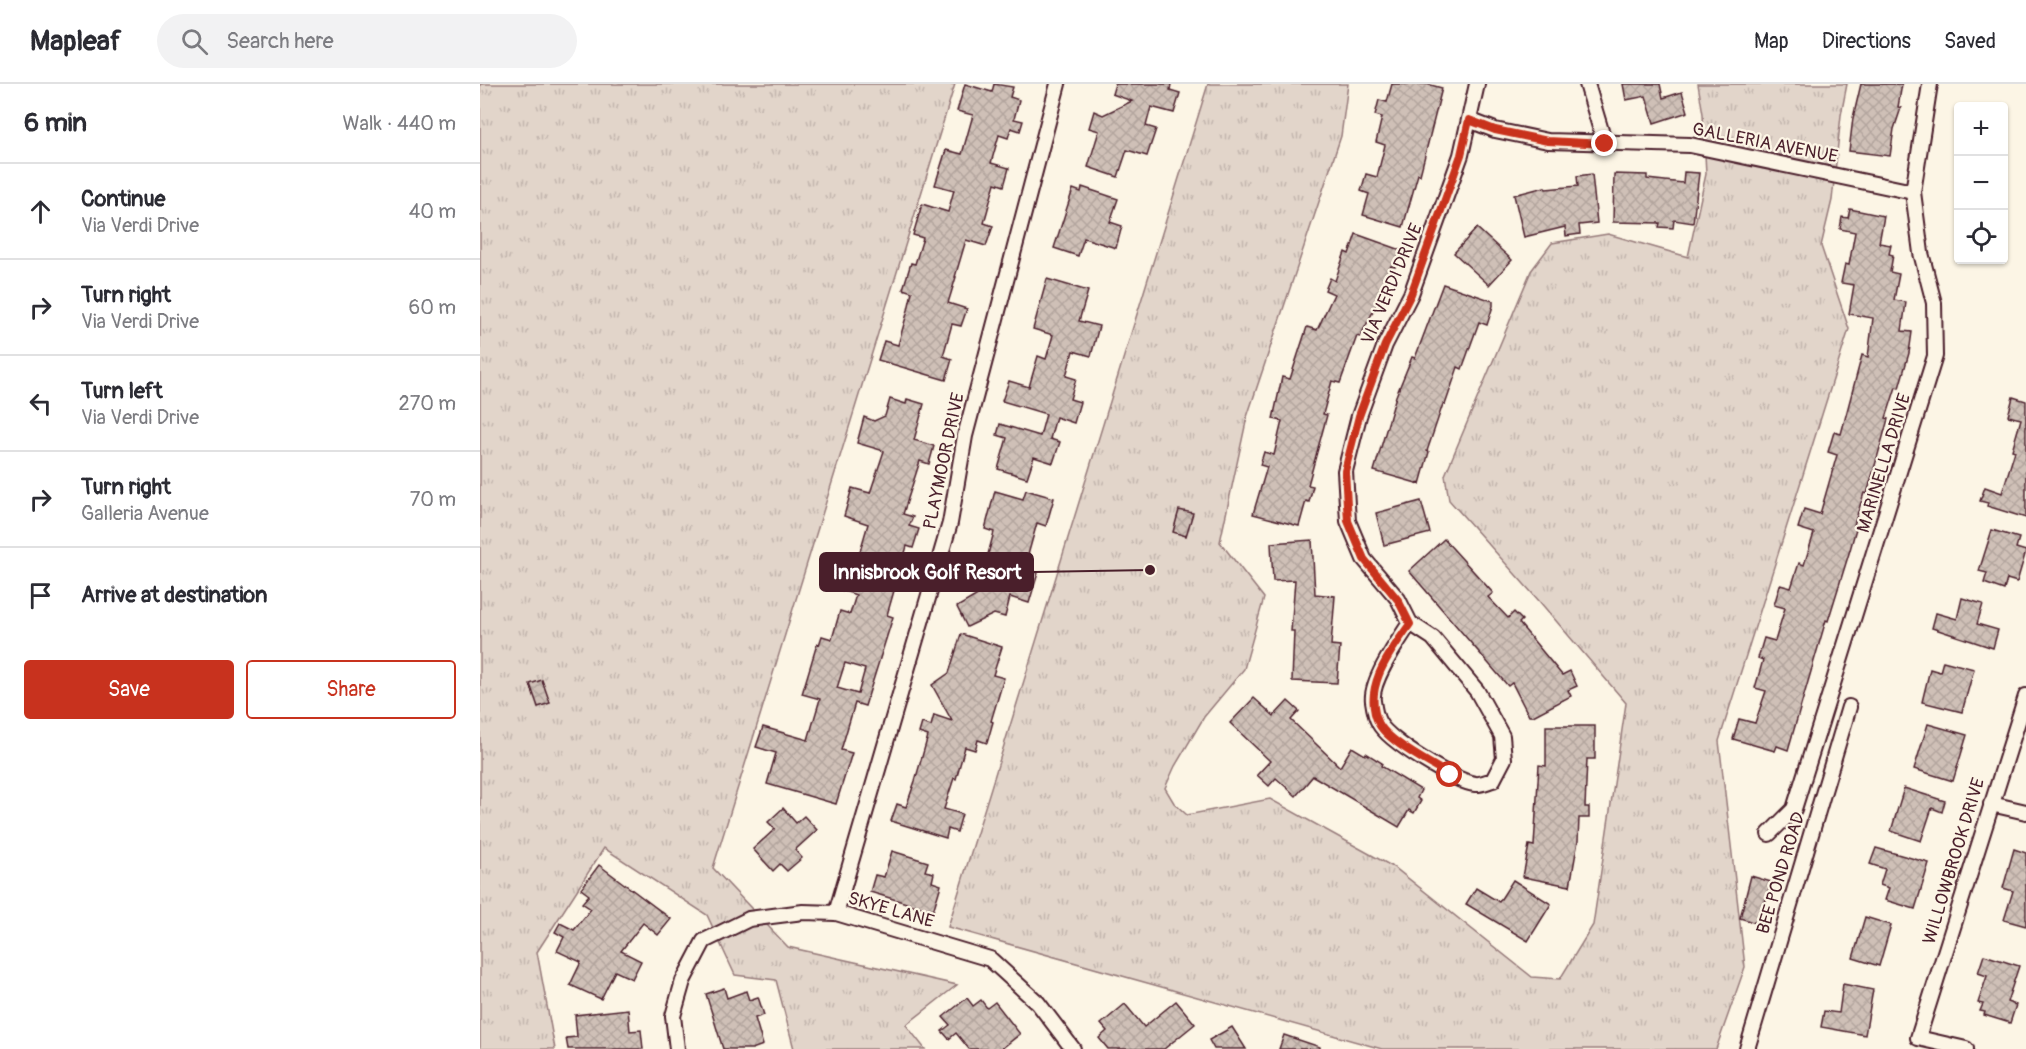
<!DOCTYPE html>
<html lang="en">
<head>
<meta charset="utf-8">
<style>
	:root { --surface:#fff; --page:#f2f2f3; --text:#2b2b33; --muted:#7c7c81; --line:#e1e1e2; --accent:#c8321e }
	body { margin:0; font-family:Pangolin,sans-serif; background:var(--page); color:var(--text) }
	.controls { position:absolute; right:18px; top:18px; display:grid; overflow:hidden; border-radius:6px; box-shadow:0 2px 4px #0004 }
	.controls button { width:54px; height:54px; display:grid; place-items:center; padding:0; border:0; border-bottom:2px solid var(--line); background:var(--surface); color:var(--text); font:30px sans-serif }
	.stop { position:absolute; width:18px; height:18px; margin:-14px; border:4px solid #c8321e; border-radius:50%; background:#fff }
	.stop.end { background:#c8321e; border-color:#fff; box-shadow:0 2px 6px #0008 }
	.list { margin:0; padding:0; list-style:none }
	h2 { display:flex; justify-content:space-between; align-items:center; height:78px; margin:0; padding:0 24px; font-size:26px }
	h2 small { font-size:20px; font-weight:400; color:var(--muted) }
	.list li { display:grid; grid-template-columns:39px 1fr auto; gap:18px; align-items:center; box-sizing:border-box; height:96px; padding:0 24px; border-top:2px solid var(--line) }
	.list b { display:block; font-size:22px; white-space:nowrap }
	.list p { margin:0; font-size:20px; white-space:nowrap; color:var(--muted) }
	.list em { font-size:20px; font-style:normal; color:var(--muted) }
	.actions { display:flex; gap:12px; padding:18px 24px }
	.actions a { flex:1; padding:14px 0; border:2px solid var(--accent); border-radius:6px; text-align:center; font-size:21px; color:var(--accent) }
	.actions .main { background:var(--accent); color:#fff }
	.icon { flex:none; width:33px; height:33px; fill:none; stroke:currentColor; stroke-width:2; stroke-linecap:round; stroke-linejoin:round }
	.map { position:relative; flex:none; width:1546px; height:965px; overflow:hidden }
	header { display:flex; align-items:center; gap:36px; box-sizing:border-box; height:84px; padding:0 30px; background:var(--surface); border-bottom:2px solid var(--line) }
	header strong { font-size:28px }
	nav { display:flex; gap:33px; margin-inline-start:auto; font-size:21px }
	.search { width:420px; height:54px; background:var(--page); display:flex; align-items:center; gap:15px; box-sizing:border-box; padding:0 21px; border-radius:33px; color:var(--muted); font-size:22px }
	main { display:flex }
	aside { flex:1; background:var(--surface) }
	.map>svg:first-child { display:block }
	.grass { fill:url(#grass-tufts); stroke:#967a7a; stroke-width:1.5 }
	.building { fill:url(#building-cross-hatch); stroke:#4a1f2b; stroke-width:1.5; fill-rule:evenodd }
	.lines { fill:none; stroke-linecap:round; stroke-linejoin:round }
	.minor-casing { stroke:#4a1f2b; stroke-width:18 }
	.minor { stroke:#fcf5e5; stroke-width:14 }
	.route { stroke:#c8321e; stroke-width:8 }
	.labels { text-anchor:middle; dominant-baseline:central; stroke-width:4.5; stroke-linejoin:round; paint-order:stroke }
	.street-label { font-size:18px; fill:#4a1f2b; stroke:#fcf5e5 }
	.leader { fill:none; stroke:#4a1f2b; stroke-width:2 }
	.callout-dot { fill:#4a1f2b; stroke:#fcf5e5; stroke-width:2 }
	.callout { fill:#4a1f2b; stroke:#4a1f2b; stroke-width:2 }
	.callout-label { font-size:20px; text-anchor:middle; font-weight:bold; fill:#fff }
</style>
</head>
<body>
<header>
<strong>Mapleaf</strong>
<div class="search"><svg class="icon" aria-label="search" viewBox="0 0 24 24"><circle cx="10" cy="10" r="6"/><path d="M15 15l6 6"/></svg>Search here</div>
<nav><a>Map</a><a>Directions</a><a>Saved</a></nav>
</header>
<main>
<aside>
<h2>6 min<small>Walk · 440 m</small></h2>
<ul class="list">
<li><svg class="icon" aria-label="ahead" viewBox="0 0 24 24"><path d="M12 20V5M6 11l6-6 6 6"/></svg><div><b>Continue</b><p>Via Verdi Drive</p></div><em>40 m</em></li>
<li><svg class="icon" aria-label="right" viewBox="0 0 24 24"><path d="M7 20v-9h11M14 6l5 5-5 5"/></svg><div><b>Turn right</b><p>Via Verdi Drive</p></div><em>60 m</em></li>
<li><svg class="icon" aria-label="left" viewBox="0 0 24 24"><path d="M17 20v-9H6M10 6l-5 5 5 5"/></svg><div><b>Turn left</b><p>Via Verdi Drive</p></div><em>270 m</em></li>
<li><svg class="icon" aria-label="right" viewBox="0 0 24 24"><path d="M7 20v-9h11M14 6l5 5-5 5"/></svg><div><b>Turn right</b><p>Galleria Avenue</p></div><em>70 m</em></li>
<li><svg class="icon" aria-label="arrive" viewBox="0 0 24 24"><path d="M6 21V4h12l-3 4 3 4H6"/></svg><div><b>Arrive at destination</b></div></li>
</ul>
<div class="actions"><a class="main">Save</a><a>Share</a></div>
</aside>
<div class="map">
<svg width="1546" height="965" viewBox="0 0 1546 965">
	<defs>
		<pattern id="grass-tufts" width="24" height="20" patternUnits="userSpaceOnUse" patternTransform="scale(1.5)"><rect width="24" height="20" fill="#e2d5ca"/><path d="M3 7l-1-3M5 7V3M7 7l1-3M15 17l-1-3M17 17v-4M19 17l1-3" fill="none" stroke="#c3b6ae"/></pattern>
		<pattern id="building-cross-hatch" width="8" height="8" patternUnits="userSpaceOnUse" patternTransform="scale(1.5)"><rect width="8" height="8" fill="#cfc0b7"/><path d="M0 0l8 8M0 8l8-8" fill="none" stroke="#b3a59e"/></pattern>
	</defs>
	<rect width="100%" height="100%" fill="#fcf5e5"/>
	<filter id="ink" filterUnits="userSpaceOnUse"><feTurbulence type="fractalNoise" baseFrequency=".0167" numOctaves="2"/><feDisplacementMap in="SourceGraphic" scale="12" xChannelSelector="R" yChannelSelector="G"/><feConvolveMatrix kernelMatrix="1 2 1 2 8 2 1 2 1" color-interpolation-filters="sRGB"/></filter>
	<g filter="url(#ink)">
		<!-- grass -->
		<g class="grass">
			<path d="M0,0H475L233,784L308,863L477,901L426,941L445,965H314L296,896L255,891L227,831L124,764L57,868L75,965H0Z"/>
			<path d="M728,0H868L861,52L767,333L740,458L784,514L764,585L724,633L695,682L685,704L694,719L707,731L790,715L915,784L1052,893L1080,895L1113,841L1146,619L1060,518L969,416L965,391L1051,187L1072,159L1128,150L1208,173L1226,90L1223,30L1218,0H1367L1361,31L1352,116L1341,162L1369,245L1239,657L1265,883L1236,965H902L468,843Z"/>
		</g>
		<!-- building -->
		<g class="building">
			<path d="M485,0L512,8L514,0L533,3L530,13L539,16L534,35L543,37L540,47L531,44L528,54L519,51L511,79L529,84L524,102L515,99L504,139L513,142L506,162L486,156L475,193H476L468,219L487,225L481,242L472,240L463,272L472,275L466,296L398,276L404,257L418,261L428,226L432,208L423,205L431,179L435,180L443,154L433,151L442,120L468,128L474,106L455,101L466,66L482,70L493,31L477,27Z"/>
			<path d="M635,0H691L690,6L700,9L694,29L671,23L666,42L676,45L667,72L647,66L638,93L608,83L619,47L609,44L614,27L623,31L652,17L632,10Z"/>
			<path d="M912,0H947L962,4L940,91L938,90L923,143L883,131L889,110L881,107L886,90L897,93L905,61L896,58L902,33L895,31L899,16L907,18Z"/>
			<path d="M1143,0H1180L1183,14L1202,8L1208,28L1174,39L1166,12L1146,16Z"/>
			<path d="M1381,0H1422L1418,23L1421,24L1414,45L1410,72L1369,67L1373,34Z"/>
			<path d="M1204,88L1219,89L1213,139L1194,136L1193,144L1179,143L1180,139L1133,138L1134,90L1167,91V95L1203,99Z"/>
			<path d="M1112,90L1117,139L1099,141L1100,150L1086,152L1085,143L1044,153L1034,111L1065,103L1066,105L1098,102L1097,92Z"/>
			<path d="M602,103L638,115L630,138L642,142L636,164L604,154L598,172L574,164L593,105L601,108Z"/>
			<path d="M1370,125L1404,132L1399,159L1411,161L1409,170L1413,171L1410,188L1419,190L1414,216L1426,218L1422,247L1432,248L1429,269L1419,304L1416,303L1406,334L1408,335L1387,410L1384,409L1374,441H1377L1370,466L1348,537L1346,536L1308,666L1297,662L1295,667L1253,655L1259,635L1275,639L1286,607L1275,604L1283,576L1278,574L1284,554L1295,557L1305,524L1294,521L1300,501L1311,504L1319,479L1324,481L1334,449L1318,444L1324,425L1340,430L1357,371L1348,368L1354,348L1361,350L1382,271L1388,273L1393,234L1369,230L1374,201L1361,199L1365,180L1369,181L1375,148L1360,145L1362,133L1368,134Z"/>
			<path d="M997,144L1032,176L1009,201L974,169Z"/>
			<path d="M876,150L921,166L915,183L911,182L901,212L880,253L877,252L860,299L852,297L843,330L847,331L828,401L833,402L829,418L826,417L819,442L773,430L787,383L780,381L784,368L794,371L802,337L793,335L802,293L810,295L827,243L837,246L854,210L845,206L850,194L855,197L865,168L869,170Z"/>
			<path d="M567,195L608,207L599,237L619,242L611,272L593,267L586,292L596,295L590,315L600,318L594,339L576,333L570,355L580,358L573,379L554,373L547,394L518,385L527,354L517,351L520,340L560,352L566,330L522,317L529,297L549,303L558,272L566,275L573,251L553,245Z"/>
			<path d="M963,200L1013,217V222L1007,241L999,238L982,285L978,283L965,321L963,320L947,367L949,368L940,400L894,387L916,312L932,273L935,274Z"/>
			<path d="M1533,313L1546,317V434L1507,422L1508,419L1500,417L1505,403L1522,409L1535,367L1532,366L1541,335L1528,332Z"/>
			<path d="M410,315L426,320L427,315L444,320L434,356L454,362L449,380L440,377L423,430L433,433L429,442L439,445L433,464L427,462L407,531L413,533L385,622L375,619L361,666L372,669L356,720L287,700L296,669L276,663L283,643L328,656L340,615L322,610L337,560L339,561L342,552L352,555L360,527L370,530L376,511L358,505L361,495L371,498L388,440L364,432L372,404L390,409L404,367L377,359L384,333L394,337L405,332ZM365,579L385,585L378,610L357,604Z"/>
			<path d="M546,406L574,414L566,442L557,439L544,485L558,489L549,519L530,513L525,533L514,530L487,543L477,523L506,506L493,502L496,492L486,490L493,470L507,474L514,448L505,445L515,407L543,415Z"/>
			<path d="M941,417L950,449L904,461L896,429Z"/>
			<path d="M699,426L713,429L706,452L693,448Z"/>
			<path d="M1512,446L1539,454L1536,464L1546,467L1537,498L1527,495L1524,506L1504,499L1507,489L1499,487Z"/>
			<path d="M964,455L1013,509L1008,513L1028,534L1034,528L1042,536L1039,539L1082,591L1090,587L1097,602L1088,606L1091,612L1053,632H1049L1032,599L1028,602L929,487Z"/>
			<path d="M832,456L835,510L855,512L851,561L860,562L857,599L812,597L814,547H811L815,496L793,497L791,459Z"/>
			<path d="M1482,514L1503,520L1497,540L1518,546L1513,564L1452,544L1456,529L1477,535Z"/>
			<path d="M481,550L522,563L513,591L524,594L511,637L513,638L507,659L498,656L495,666L485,663L476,695L474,694L464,725L482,730L477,748L468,745L466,754L411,737L417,720L426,723L435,697L448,652L439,649L442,639L451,642L454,631L472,637L452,601L469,589Z"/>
			<path d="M1463,577L1494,585L1482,628L1442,618L1450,585L1460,588Z"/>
			<path d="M62,596L70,619L58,623L50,600Z"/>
			<path d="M774,614L794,632L808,617L819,627L811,636L860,683L872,663L885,671L886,669L902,679L901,682L941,706L937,714L941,717L934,729L929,726L919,743L833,692L816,712L796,694L789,702L777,691L790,677L750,639Z"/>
			<path d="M1448,640L1487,651L1473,697L1434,685Z"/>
			<path d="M1066,642H1115V675H1107L1105,723H1109V734H1099L1098,757L1090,802L1043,793L1049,761L1054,762L1059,681L1066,682Z"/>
			<path d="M1424,704L1465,717L1462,728L1452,724L1441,757L1411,747Z"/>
			<path d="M303,724L316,739L324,732L337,746L315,766L322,774L307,787L300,780L293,787L273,765L295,745L288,738Z"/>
			<path d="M1396,764L1449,779L1435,825L1405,816L1409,804L1400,801L1405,785L1390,780Z"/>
			<path d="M1534,765L1546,769V842L1524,836L1533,807L1523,804Z"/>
			<path d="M412,767L448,778L445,787L454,789L452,798L461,801L453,827L390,808L395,791L404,793Z"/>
			<path d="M119,781L191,835L178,851L163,839L141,867L161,877L152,895L135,887L121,915L90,901L101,878L77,867L84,853L75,848L80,839L94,846L111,825L102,819L109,811L101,805Z"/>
			<path d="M1271,792L1291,798L1279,840L1260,834Z"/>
			<path d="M1033,796L1071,820L1048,857L986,820L996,804L1019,818Z"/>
			<path d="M1385,833L1411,841L1399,882L1373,874Z"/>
			<path d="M1504,871L1539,882L1527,918L1536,921L1530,939L1504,931L1505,928L1500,927L1503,920L1498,919L1507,892L1498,889Z"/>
			<path d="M1363,900L1393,906L1385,951L1341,943L1344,927L1359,929Z"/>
			<path d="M244,904L247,914L266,907L269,916L278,913L284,931L275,934L283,961L272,965H243L226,910Z"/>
			<path d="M487,914L493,922L501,916L507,924L515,918L540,950L521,965H489L476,949L469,955L462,947L470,941L463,933Z"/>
			<path d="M696,917L715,940L684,965H628L619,954L627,947L621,940L645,920L664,943Z"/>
			<path d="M148,925L150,947L161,946L163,965H88L86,954L97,953L95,931Z"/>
			<path d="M752,943L766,965H734L729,956Z"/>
			<path d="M804,951L840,963V965H799Z"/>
		</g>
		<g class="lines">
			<!-- minor casing -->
			<g class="minor-casing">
				<g id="minor">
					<path d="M1107,0L1125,60"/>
					<path d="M989,36L1015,46L1068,57L1210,61L1433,108"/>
					<path d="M930,539C919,556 890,597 893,617C894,624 896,634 899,639C908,657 976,698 995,700C1001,701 1008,697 1013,696L1024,675L1022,652L997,607L953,554L930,539L918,515L884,475L868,437L865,387L879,332L905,261L931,210L981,71L997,0"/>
					<path d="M1511,720L1546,728"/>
					<path d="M1289,750L1314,725L1455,272L1454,219L1441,169L1433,108L1450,0"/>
					<path d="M356,829L470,439L485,352L578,0"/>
					<path d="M197,965L193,932L203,897L224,857L269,835L323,828L356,829L510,875L558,919L593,965"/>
					<path d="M1267,965L1369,623"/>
					<path d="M1486,965L1438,954L1546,612"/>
				</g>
			</g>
			<!-- minor -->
			<use href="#minor" class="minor"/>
		</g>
	</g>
	<g class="lines" filter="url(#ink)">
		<!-- route -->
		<path class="route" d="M970,691C951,680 909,658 899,640C881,604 911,567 930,540L918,516L884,475L868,437L865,387L879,332L905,261L931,210L981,71L989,36L1015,46L1068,57L1125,60"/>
	</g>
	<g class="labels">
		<!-- street labels -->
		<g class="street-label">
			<text transform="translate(1285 59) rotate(11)">GALLERIA AVENUE</text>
			<text transform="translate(912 200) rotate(-67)">VIA VERDI DRIVE</text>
			<text transform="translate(464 377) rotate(-78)">PLAYMOOR DRIVE</text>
			<text transform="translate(1404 379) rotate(-73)">MARINELLA DRIVE</text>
			<text transform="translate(1474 777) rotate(-73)">WILLOWBROOK DRIVE</text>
			<text transform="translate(1301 789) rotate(-73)">BEE POND ROAD</text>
			<text transform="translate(411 826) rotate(16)">SKYE LANE</text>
		</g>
	</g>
	<!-- callouts -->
	<path class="leader" d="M670 486L553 488"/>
	<circle class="callout-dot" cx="670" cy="486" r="6"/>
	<rect class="callout" x="340" y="469" width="213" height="38" rx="6"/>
	<g class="callout-label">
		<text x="447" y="495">Innisbrook Golf Resort</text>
	</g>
</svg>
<div class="controls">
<button>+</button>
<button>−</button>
<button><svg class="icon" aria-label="locate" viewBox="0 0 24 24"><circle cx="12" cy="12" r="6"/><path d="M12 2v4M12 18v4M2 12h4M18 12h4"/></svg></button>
</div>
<div class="stop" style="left:970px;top:691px"></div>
<div class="stop end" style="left:1125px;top:60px"></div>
</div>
</main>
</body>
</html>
